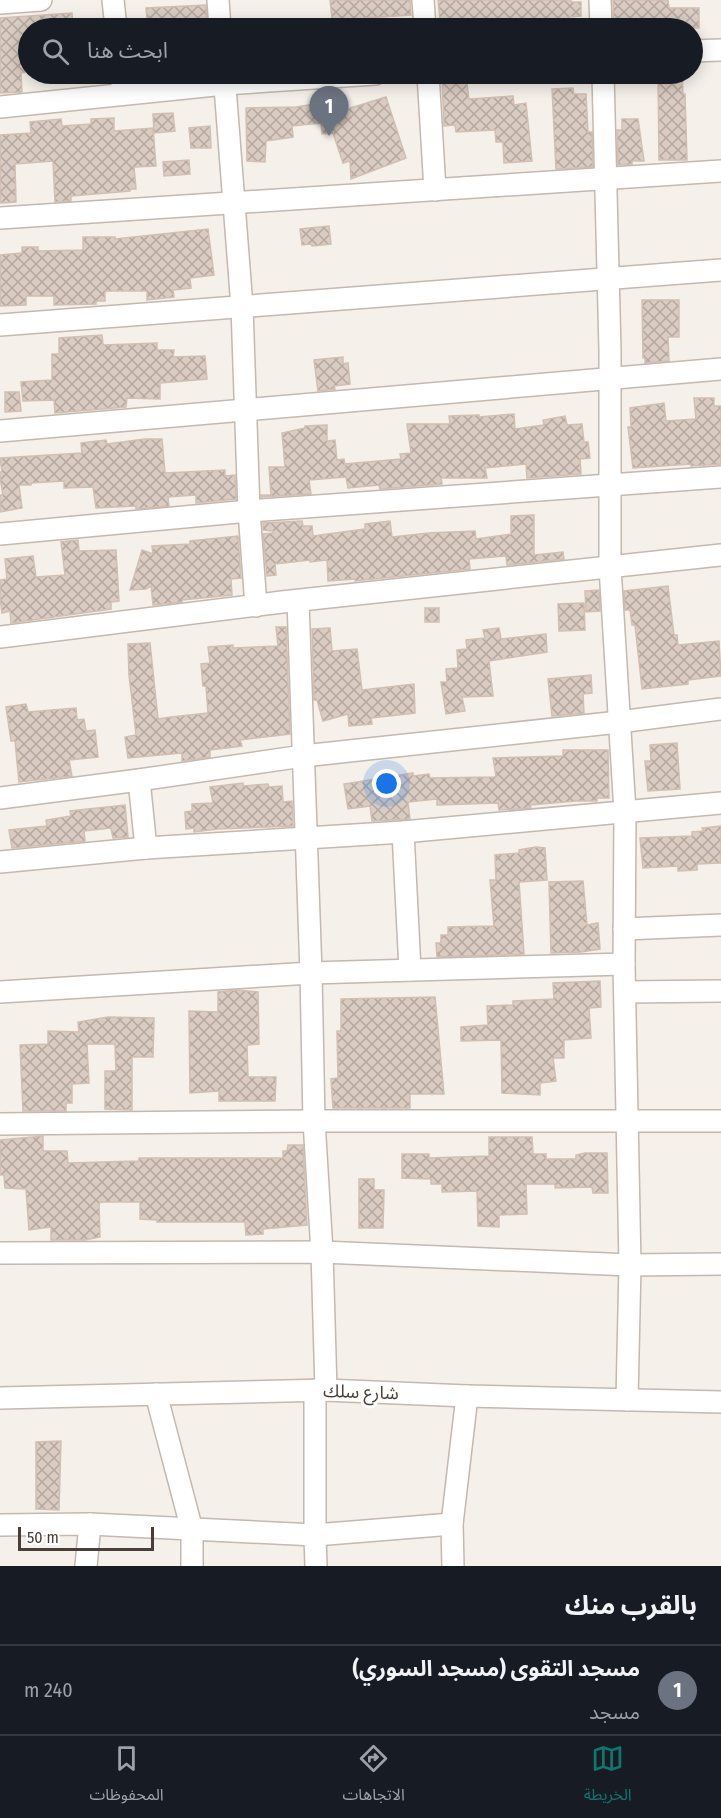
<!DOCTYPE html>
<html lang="ar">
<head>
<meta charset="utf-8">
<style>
	:root { --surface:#171b24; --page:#242831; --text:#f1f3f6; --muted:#9ea1a6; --line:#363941; --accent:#0f766e }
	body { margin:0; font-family:"Fira Sans Condensed","Noto Sans Arabic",sans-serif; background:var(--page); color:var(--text); direction:rtl }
	.scale { position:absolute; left:18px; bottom:15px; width:136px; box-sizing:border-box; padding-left:6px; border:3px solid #4a3f38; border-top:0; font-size:16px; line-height:21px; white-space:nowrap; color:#4a3f38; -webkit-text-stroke:4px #fff; paint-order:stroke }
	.you { position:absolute; left:387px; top:784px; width:21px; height:21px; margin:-15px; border:4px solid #fff; border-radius:50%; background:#1a73e8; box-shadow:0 0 0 9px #1a73e833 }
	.badge { display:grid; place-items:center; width:39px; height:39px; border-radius:50%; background:var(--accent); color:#fff; font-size:20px; font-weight:700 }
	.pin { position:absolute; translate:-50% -50px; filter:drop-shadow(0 2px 3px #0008) }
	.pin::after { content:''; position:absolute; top:32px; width:21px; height:18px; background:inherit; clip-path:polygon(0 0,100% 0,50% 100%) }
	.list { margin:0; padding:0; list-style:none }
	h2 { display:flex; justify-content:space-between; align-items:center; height:78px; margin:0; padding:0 24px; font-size:26px }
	h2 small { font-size:20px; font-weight:400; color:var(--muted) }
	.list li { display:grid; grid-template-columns:39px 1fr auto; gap:18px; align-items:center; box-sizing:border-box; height:90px; padding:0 24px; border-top:2px solid var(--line) }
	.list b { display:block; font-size:22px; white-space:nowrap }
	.list p { margin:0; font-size:20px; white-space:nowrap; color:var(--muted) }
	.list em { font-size:20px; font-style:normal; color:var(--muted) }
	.icon { flex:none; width:33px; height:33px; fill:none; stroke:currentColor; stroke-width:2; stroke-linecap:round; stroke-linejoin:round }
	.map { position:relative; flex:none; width:721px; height:1566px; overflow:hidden; direction:ltr }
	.search { position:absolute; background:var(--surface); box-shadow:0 3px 15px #0003; left:18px; right:18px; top:18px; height:66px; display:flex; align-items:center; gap:15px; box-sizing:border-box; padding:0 21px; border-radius:33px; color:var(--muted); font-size:22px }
	.sheet { height:168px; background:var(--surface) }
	nav { display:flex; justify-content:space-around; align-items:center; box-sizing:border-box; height:84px; border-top:2px solid var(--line); background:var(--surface); font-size:16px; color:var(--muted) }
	nav a { display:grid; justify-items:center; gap:3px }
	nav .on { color:var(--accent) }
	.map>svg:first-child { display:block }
	.building { fill:url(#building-cross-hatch); stroke:#d2bfb2; stroke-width:1.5 }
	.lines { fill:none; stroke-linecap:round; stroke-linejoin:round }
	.minor-casing { stroke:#c4b8af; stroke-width:24 }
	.minor { stroke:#fff; stroke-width:21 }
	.labels { text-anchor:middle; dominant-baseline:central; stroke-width:6; stroke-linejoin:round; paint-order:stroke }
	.street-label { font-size:18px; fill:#4a3f38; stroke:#fff }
</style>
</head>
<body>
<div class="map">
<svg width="721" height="1566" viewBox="0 0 721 1566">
	<defs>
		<pattern id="building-cross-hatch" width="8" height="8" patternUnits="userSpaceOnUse" patternTransform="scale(1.5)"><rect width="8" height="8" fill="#daccc2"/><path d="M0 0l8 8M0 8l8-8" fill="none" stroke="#b3a79f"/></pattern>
	</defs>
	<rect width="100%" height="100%" fill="#f5f0ea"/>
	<!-- building -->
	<g class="building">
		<path d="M330,0H410L411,15L365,18L366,28H333Z"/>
		<path d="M438,0H571V2H581V16L569,17L570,19H565L566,28H461L460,23H457V20L440,21Z"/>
		<path d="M613,0H668L669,8H699V28H614Z"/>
		<path d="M206,5L207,28H148L146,8Z"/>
		<path d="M72,13L73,28H28V72L21,73L22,92L0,93V18Z"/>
		<path d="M658,74H682L683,94H685L687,160H659Z"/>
		<path d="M466,76L469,99L513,96L514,105L526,103L532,161L504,163L503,142H496L495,130L456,132L455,125L444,126L442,78Z"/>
		<path d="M573,88L574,94H586L588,132H592L593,167L556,169L552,89Z"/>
		<path d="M386,97L406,158L351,179L350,161L343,163L333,133L322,134L321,123L292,126L293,137L266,141L265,162L247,161L246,108L296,107L326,102L328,115Z"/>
		<path d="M173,113L175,131L154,133L153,114Z"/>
		<path d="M114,118V131L153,128L156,166L134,167L136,189H130V191L71,196V201L55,202L53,161L15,164L16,202L0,203V135L31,133L30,122L61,119L62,126L91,124V119Z"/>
		<path d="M622,119H638L644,161H632V164L618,165L617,130H622Z"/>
		<path d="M210,126L211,148H191L189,128Z"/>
		<path d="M189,160L190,174L164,176L163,162Z"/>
		<path d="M329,226L331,244L312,246L311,244L302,245L300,229Z"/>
		<path d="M208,229L214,275L190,278L191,288L173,290L174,297L147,300V291H105V301H96V304L54,305V296H26V305L0,306V255L22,253V247H38V251L83,250V237H115V239Z"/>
		<path d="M642,300H679V337H668L669,361L645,363V358H643Z"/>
		<path d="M102,335L103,345L157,343V350H174L173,357L205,356L207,379L160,383V399L127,398L126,407L55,413L54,400L23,401L21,382L52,380V354H59V338Z"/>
		<path d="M343,357V364L348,363L350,384L334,386L335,389L318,391L314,360Z"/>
		<path d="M5,392H19L21,411L5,412Z"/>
		<path d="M694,398H714V406H721V464L691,466V464L633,468L628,427H631L630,408L664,403L666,421L696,419Z"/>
		<path d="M514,414L515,429L544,425L543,420L565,416L567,425L582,424L584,442H588L590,458L580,459L581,474L527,478L526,464L485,468L487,478H441L442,484L380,489L379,485L348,488L346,477L309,480L311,494L261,497V495H271L269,467H285L282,433L305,428V426L327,425V441L335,440L337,460L344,459L346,470L345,464L401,459L400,454L411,453L407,424H450L449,416L479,415V417Z"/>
		<path d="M145,439H162L165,473L225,470V476L235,475L236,499L196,503V495L168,497L169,506L136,509V506L96,508L93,487L64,488V481L31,483V485H19L22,508L0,512V495H3L0,478V472H2L0,458L82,453L81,443L106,440L107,444Z"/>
		<path d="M534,515V555L563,552L564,559L507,565L506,556L469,559L470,569L355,581V579L328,581L327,560L310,562V560L275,564L276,575L267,576L263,534L273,533V531L263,530V523L302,521L303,526H312L313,536L365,529V524L390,521L392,537L429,533L475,531L476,539L511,534V516Z"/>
		<path d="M238,536L241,578L231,579L232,595L182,600V602L153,605L151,586L146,589L130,590L142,550L153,554L152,546L190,544V541Z"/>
		<path d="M78,540L79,551L116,550L119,601L111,602V609L11,623L10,611L2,613L0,598V580L7,579L5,559L33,556L36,577L65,575L61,542Z"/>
		<path d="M668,586L674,635H677L678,645L719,641L721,676L688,680V684L642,689L635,625H632L630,610H625L624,591Z"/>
		<path d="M599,590L600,611L586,612L585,591Z"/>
		<path d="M584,603L585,630L559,631L558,604Z"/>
		<rect x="425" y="608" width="14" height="14"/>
		<path d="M276,627H286L290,734L240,740L242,746L210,750V757L182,761V753L128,758L125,737L136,735L129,675L128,644L150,643L158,719L171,717L208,713L206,686H203L201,664L210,663L208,647L233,645V648L278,646Z"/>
		<path d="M330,628L332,651L357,649L362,690L414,684L415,713L371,718L372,724L349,726L348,714L323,721L317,700H314L312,629Z"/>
		<path d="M499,628L501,639L546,634L547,652L489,661L493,696L462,697L465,711L446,714L441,682H447L446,669L458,668L457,650L467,649L466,640L485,638L483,630Z"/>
		<path d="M591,675L592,693L583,694L584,713L552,716L548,679Z"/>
		<path d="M26,704L28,712L76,708L77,720L84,719L86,731L95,730L98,757L69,760L72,776L19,782L15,741H11L6,707Z"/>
		<path d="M677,743L680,789L648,791L645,761H651L650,745Z"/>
		<path d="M563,750H608L609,798H597V801H576L530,805L531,808L499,810L498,803L437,805V799L408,802L410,819L372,821L370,806L348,809L344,784L413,773V776L429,774L430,778L494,777L496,776L493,758L563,756Z"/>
		<path d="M243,783V786L268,784L269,787L282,786L283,802L292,801L293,826L218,829L194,832V828L186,829L185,812L192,811V804L213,803L210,787Z"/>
		<path d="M125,805L128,837L113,838L111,828L84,831L85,841L12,848L9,830L47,826L46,820L71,816L70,811Z"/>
		<path d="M721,826V863L697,864V870L678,871V866L643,868L640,838L692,836V832L704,831L702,828Z"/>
		<path d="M536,847L545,848L547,880L519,882L524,954L437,957L436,943H441V935H448V927L494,926L490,880H496L495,855L519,853V850Z"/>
		<path d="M583,881L587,925L598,923L600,949L581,952L551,953L549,882Z"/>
		<path d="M600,981L601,1007L589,1008L591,1038L564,1040V1058H553L556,1081L540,1083V1095L502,1093L501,1040L461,1041V1027L488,1025L487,1006L513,1005V1001L554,999L553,983Z"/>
		<path d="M237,990L258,992L259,1044L247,1045L248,1077H276L275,1101H219V1091L190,1093L189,1011L218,1012V992Z"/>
		<path d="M435,997L444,1094H410V1108H333L331,1079L338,1078L337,1031H341V999Z"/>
		<path d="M108,1017L154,1018L153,1057H132V1110L105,1109V1071H116L115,1044H87L89,1083L72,1084V1103H66V1111H23L20,1045L48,1044V1031L79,1032L78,1022Z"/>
		<path d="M43,1136V1151H67L68,1163L139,1161V1158H283V1151H287L288,1145H303L307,1225L263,1229V1234L246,1235L245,1222H157V1220L140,1219V1202H103L99,1203L100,1237L85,1240H51V1227L29,1230L26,1189L5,1188L4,1175H0V1140Z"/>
		<path d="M489,1137H532L533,1154H546V1159H576V1155L585,1153H607L608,1193H593L592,1187L555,1188V1184H526L527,1214L499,1215V1227L478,1226L477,1191L442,1192V1184H431V1179L402,1178V1154H429V1158L489,1156Z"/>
		<path d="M359,1179H374V1190H384L383,1228H359Z"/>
		<path d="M61,1441L59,1510L36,1509V1442Z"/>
	</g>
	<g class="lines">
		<!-- minor casing -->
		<g class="minor-casing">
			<g id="minor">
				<path d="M113,0L116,28"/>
				<path d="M218,0L220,28"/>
				<path d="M423,0L425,28"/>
				<path d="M600,0L601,28"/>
				<path d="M0,3L41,0"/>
				<path d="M692,51L721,50"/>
				<path d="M121,74L123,94"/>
				<path d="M224,74L242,307L249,511L256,606"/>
				<path d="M428,74L435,190"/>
				<path d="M603,74L610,350V567L625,812L624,964L630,1265L627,1400"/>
				<path d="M0,107L225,84L375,74"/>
				<path d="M0,218L721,171"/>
				<path d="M0,325L721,270"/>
				<path d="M0,431L721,369"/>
				<path d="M0,534L249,511L721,477"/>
				<path d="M298,601L311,973L314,1121L322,1252L326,1390"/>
				<path d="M0,637L282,602L721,555"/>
				<path d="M139,780L146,848"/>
				<path d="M0,798L139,780L303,756L619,722L721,709"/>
				<path d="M403,832L410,970"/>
				<path d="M0,862L146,848L403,832L721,803"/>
				<path d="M624,929L721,925"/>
				<path d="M0,992L311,973L624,964"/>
				<path d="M625,992L721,991"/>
				<path d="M0,1124L314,1121H721"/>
				<path d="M0,1253L322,1252L630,1265L721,1264"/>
				<path d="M315,1390V1535L316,1566"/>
				<path d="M156,1394L192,1530V1566"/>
				<path d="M0,1398L326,1390L467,1396L721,1402"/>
				<path d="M0,1525L90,1524L315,1535L452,1524"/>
				<path d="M86,1566L90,1524"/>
				<path d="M453,1566L452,1524L467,1396"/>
			</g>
		</g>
		<!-- minor -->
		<use href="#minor" class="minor"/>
	</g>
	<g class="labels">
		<!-- street labels -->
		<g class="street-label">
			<text transform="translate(361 1392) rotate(2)">شارع سلك</text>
		</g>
	</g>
</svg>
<div class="scale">50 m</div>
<div class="you"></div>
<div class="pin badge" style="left:329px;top:136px;background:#6b7280">1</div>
<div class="search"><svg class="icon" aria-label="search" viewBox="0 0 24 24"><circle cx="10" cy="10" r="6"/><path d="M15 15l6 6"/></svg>ابحث هنا</div>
</div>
<section class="sheet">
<h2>بالقرب منك<small></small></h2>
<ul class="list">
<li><span class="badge" style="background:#6b7280">1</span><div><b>مسجد التقوى (مسجد السوري)</b><p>مسجد</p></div><em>240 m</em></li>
</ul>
</section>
<nav>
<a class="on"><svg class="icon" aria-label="map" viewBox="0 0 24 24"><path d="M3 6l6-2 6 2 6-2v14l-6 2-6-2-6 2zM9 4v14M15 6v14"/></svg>الخريطة</a>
<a><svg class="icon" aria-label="directions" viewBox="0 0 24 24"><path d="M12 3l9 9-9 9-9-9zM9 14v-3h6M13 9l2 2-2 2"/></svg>الاتجاهات</a>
<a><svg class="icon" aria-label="saved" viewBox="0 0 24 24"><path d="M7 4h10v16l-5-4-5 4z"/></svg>المحفوظات</a>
</nav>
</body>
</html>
